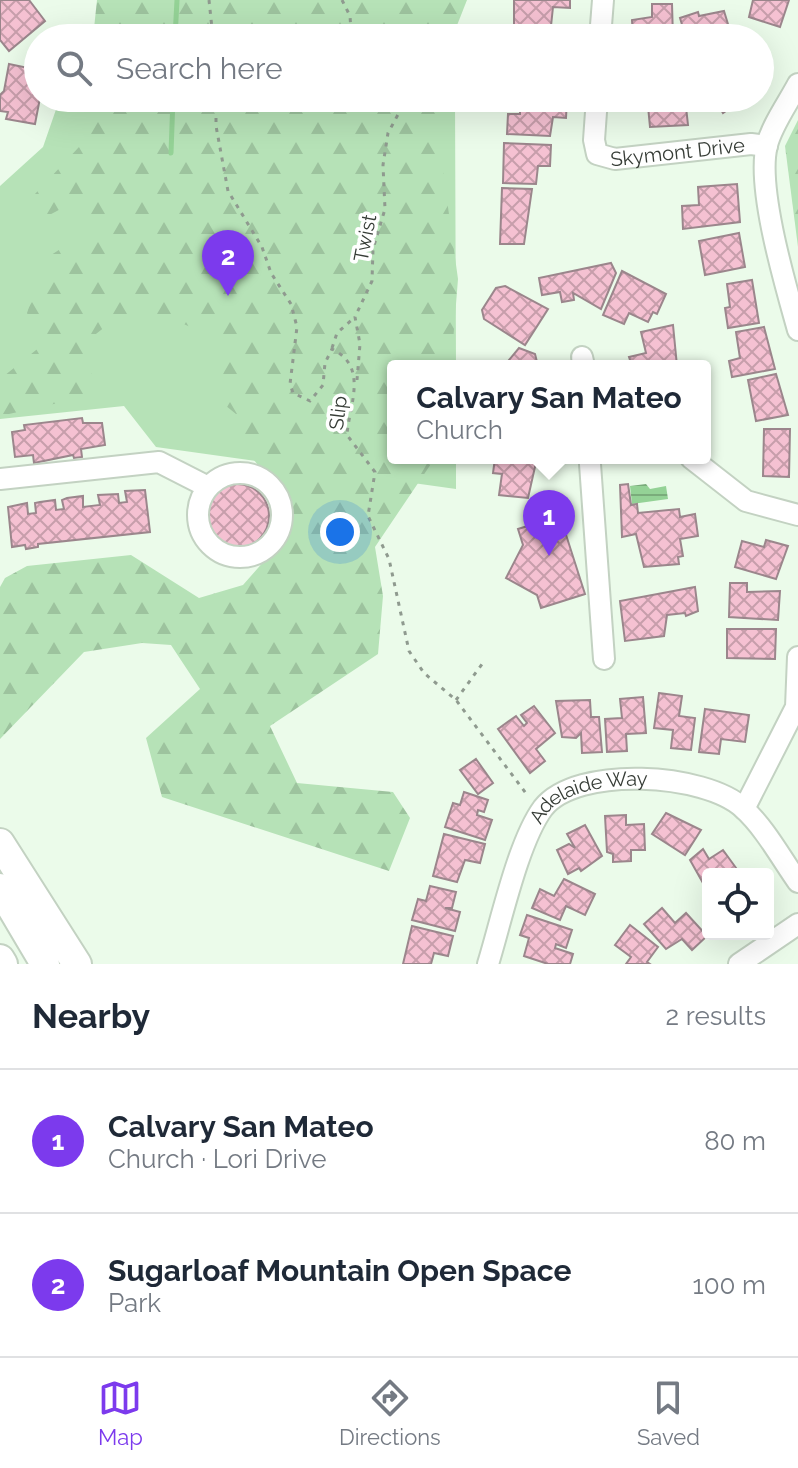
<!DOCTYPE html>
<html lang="en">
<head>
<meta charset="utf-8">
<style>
	:root { --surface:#fff; --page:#f2f2f3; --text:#1f2937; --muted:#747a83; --line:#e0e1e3; --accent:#7c3aed }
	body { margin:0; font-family:Raleway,sans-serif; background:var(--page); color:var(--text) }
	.controls { position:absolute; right:24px; bottom:24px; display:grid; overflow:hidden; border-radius:8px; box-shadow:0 8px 32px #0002 }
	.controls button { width:72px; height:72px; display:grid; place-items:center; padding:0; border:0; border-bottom:2px solid var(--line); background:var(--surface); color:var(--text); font:40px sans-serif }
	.you { position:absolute; left:340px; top:532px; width:28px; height:28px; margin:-20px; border:6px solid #fff; border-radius:50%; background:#1a73e8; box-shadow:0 0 0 12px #1a73e833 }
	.badge { display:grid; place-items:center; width:52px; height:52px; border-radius:50%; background:var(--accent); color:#fff; font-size:26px; font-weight:700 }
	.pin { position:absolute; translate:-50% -66px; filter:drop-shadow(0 2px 4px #0008) }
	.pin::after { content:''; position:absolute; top:42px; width:28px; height:24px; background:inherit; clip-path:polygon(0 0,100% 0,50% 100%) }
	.popup { position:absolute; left:387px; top:360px; width:324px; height:104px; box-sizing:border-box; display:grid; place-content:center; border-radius:8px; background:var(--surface); filter:drop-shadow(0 2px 6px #0005); font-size:26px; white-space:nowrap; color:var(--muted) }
	.popup b { font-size:30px; color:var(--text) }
	.popup::after { content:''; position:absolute; left:50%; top:100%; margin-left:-16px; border:16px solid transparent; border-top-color:var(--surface) }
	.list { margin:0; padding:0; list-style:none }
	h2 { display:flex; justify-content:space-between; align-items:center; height:104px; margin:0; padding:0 32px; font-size:34px }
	h2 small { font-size:26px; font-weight:400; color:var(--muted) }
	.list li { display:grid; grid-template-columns:52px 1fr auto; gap:24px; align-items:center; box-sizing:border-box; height:144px; padding:0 32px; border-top:2px solid var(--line) }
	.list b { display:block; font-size:30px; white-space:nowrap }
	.list p { margin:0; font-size:26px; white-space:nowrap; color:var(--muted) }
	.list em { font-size:26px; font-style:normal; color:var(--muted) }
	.icon { flex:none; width:44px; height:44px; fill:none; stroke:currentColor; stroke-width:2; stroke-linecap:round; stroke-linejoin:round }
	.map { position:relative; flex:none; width:798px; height:964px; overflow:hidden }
	.search { position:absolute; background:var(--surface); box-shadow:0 8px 32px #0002; left:24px; right:24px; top:24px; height:88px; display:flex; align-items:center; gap:20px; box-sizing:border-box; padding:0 28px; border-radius:44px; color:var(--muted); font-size:30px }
	.sheet { height:392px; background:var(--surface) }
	nav { display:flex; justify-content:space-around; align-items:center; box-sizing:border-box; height:112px; border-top:2px solid var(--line); background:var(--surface); font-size:22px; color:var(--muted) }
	nav a { display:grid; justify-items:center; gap:4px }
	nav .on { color:var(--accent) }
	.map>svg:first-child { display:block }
	.green { fill:#b6e2b7 }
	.forest { fill:url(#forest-firs) }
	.water { fill:url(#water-rules) }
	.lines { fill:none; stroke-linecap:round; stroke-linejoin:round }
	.stream { stroke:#94d296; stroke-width:5 }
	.building { fill:url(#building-cross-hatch); stroke:#9b868c; stroke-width:2 }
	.minor-casing { stroke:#c3d2c2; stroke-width:24 }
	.highway-casing { stroke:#c3d2c2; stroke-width:32 }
	.path { stroke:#8f9a8f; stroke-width:3; stroke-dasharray:4 6; stroke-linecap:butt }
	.minor { stroke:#fff; stroke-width:20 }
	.highway { stroke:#fff; stroke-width:28 }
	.labels { text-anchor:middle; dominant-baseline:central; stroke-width:7; stroke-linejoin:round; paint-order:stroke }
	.street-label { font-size:20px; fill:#373d37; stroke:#fff }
</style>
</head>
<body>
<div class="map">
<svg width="798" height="964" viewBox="0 0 798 964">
	<defs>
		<pattern id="forest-firs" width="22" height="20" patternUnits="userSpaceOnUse" patternTransform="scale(2)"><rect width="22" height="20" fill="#b6e2b7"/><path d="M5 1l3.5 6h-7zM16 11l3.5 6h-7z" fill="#9dc39e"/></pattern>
		<pattern id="water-rules" width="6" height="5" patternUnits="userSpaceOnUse" patternTransform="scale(2)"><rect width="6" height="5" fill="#94d296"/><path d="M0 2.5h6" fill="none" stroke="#7aac7b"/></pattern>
		<pattern id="building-cross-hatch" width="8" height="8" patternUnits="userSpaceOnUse" patternTransform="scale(2)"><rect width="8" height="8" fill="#f5c1d2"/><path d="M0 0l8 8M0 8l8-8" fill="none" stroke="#c79eab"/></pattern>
	</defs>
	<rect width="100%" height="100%" fill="#ebfbea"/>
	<!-- green -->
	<path class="green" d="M60,98H455L456,366H393V458H456V489L156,447L124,406L0,419V186L43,147Z"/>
	<!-- forest -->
	<g class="forest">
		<path d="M97,0H467L452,38H93Z"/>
		<path d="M86,98H440L436,121L458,279L452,354L438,366H393V458H435L375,547L383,596L378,654L270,726L297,783L393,792L410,818L389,871L162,797L146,738L200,689L171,645L142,643L84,652L0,739V587L5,578L27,566L131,555L199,598L243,585L280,543L287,518L280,494L244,447L236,414L215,397L233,345L167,317L115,319L87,341L94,395L0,416L4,376L41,346L27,313L45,259L88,231L72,203L38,221L34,195L79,147Z"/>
		<path d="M798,120V247L785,146Z"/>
	</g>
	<!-- water -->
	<path class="water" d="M646,484L650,489L666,486L668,499L632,504L630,486Z"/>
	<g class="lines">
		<!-- stream -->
		<g class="stream">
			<path d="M175,38L177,0"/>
			<path d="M171,153L173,98"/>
		</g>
	</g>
	<!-- building -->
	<g class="building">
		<path d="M0,0H29L45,21L9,51L0,40Z"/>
		<path d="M514,0H570V8L553,7L551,26L514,25Z"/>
		<path d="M753,0H789L780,27L749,17Z"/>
		<path d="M652,4H672L673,38H633L632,20L652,17Z"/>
		<path d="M724,11L731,34L686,38L680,18L698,12L699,16Z"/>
		<path d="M9,64L38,70L40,98L35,124L6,119L8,112L0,111V95L4,91Z"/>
		<path d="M520,98H567L566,118L553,117L550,136L507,134L508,114H520Z"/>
		<path d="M652,98H704V105L686,107L688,125L650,127L648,106H653Z"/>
		<path d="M714,98H744L723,113Z"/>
		<path d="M504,143L551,145L550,166H538L536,184L503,183Z"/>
		<path d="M737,184L740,222L683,229L682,206L699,205L698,187Z"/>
		<path d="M502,188L532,189L524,244H500Z"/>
		<path d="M739,233L745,267L705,275L699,241Z"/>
		<path d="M611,263L616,273L601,309L573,293L574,300L562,302L560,292L542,295L539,278Z"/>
		<path d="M622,271L666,294L657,314L653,312L648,322L629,313L624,324L603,315Z"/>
		<path d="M752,280L759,323L728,328L725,308L730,307L727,284Z"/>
		<path d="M505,286L548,309L525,345L484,319L482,310L496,288Z"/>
		<path d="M673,325L677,366H632L629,357L646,353L641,332Z"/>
		<path d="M764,327L775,369L732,377L729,361L740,358L736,332Z"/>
		<path d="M519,348L535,354L538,366H504Z"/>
		<path d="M776,374L788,415L756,421L748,380Z"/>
		<path d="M82,418L83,423H102L105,445L81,449L82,457L74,458L73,455L34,463L33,455L15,457L12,432L25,430L24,425Z"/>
		<path d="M764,429H790L789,477L763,476Z"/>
		<path d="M495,458H537L528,498L499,495L502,474L493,473Z"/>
		<circle cx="237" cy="516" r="32"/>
		<path d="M628,484L631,505L637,504L638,513L679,509L680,517L695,514L698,536L680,539L683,556L678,557L679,564L644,567L636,534L622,537L620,485Z"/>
		<path d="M145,490L150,532L38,544V547L26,549L25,545L12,547L8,507L27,503L28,514L36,513L35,503L40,502L55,500L56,510L64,509L62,500L67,498L83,496V507L100,505L98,495L118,494L119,503L127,502L125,491Z"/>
		<path d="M560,516L585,594L541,608L537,595L506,578L523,545L518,529Z"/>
		<path d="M766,540L788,546L776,579L735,567L742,541L764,547Z"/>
		<path d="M730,583H747V592L780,591L778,620L729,617Z"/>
		<path d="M695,587L698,611L686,616L685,613L667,615L664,636L625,641L620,601Z"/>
		<path d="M727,629H776L775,659L727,658Z"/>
		<path d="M659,693L682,696L679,716L695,718L691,750L671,748L673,730L654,728Z"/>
		<path d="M643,697L646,733L626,734L627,751L607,752L605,719L622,718L620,699Z"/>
		<path d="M590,700L591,717H599L602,752L582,753L581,733L576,738L562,737L556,701Z"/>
		<path d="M534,706L555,733L536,749L545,761L530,773L498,729L516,716L524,726L527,723L521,715Z"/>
		<path d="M705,709L749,715L745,742L721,739L719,754L699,752Z"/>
		<path d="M476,759L493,783L478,794L460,770Z"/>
		<path d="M464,792L488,800L484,812L478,810L477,815L492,820L485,840L445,827L453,803L460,805Z"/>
		<path d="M666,813L701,830L685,855L652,834Z"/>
		<path d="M626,815V825L644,824L645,850H631V861L613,862V854L607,852L605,816Z"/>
		<path d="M585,825L602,856L581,871L579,868L568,874L557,850L569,844L575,848L567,834Z"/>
		<path d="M444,834L485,844L480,863L465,860L457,882L433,876Z"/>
		<path d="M703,849L709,859L723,850L739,872L708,874V892L690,860Z"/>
		<path d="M564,879L595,894L585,915L566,906L560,920L532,908L540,889L554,896Z"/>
		<path d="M430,886L456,892L452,908H445L460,912L455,931L412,920L418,899L426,901Z"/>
		<path d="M662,908L675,923L686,913L707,936L692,950L682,939L666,949L644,924Z"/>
		<path d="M527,915L572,930L566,948L556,944L555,948L573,954L570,964H548L524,956L529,938L520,935Z"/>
		<path d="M630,925L658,947L647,962L650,964H626L631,957L615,945Z"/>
		<path d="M412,926L453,936L448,956L434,953L431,964H403Z"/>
	</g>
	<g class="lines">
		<!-- minor casing -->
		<g class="minor-casing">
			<g id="minor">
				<path d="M600,38L603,0"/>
				<path d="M798,84C788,103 772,125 767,145C756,187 786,287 798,330"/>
				<path id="s1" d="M597,98L594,140L597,154L615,159L751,144L767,146"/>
				<path d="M582,357L584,366"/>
				<path d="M691,458L746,501L798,515"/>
				<path d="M590,464L604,659"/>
				<circle cx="240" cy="515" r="42"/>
				<path d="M0,479L159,462L208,487"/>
				<path d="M744,809L796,707L798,657"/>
				<path id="s2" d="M488,964C501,922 518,842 543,808C577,765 705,773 743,808C765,828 781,858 798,882"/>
				<path d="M739,964L798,924"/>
			</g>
		</g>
		<!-- highway casing -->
		<g class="highway-casing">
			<g id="highway">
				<path d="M0,843L77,964"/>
				<path d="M0,888L45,964"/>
				<path d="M0,959L3,964"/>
			</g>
		</g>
		<!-- path -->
		<g class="path">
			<path d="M209,0L213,38"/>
			<path d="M342,0L350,16L351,31L358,33L376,26L383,30L377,38"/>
			<path d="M216,98V126L228,191L262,247L271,273L291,304L297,327L290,384L293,393L310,401L323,385L325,363L332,349C369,367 349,405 347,435L375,472L368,516L389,559L409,651L424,673L456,700L528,796"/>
			<path d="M332,348L337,333L355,317"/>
			<path d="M357,380L360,344L355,317L372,281L373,249L385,209L383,165L388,133L407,98"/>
			<path d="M456,700L485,660"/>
		</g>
		<!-- minor -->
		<use href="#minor" class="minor"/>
		<!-- highway -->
		<use href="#highway" class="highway"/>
	</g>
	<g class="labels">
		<!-- street labels -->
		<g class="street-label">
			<text stroke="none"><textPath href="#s1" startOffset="138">Skymont Drive</textPath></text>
			<text transform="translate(365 238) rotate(-79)">Twist</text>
			<text transform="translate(338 413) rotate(-83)">Slip</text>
			<text stroke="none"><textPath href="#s2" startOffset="214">Adelaide Way</textPath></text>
		</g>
	</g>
</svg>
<div class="controls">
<button><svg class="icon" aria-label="locate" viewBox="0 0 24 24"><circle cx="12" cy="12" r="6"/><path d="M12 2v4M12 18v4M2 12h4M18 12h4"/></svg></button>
</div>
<div class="you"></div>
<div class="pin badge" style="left:549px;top:556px">1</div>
<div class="popup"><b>Calvary San Mateo</b>Church</div>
<div class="pin badge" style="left:228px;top:296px">2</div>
<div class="search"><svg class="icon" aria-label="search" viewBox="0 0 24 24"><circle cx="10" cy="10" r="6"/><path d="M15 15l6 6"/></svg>Search here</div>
</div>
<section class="sheet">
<h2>Nearby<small>2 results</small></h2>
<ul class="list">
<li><span class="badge">1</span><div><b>Calvary San Mateo</b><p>Church · Lori Drive</p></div><em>80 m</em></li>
<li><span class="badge">2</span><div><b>Sugarloaf Mountain Open Space</b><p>Park</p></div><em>100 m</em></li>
</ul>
</section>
<nav>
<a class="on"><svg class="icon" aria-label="map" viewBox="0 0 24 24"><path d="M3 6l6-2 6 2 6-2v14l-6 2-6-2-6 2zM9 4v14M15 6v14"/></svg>Map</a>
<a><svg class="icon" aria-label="directions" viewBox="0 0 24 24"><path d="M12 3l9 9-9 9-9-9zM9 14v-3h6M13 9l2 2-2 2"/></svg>Directions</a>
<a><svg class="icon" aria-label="saved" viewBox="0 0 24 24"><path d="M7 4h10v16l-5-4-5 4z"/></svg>Saved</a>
</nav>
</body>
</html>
